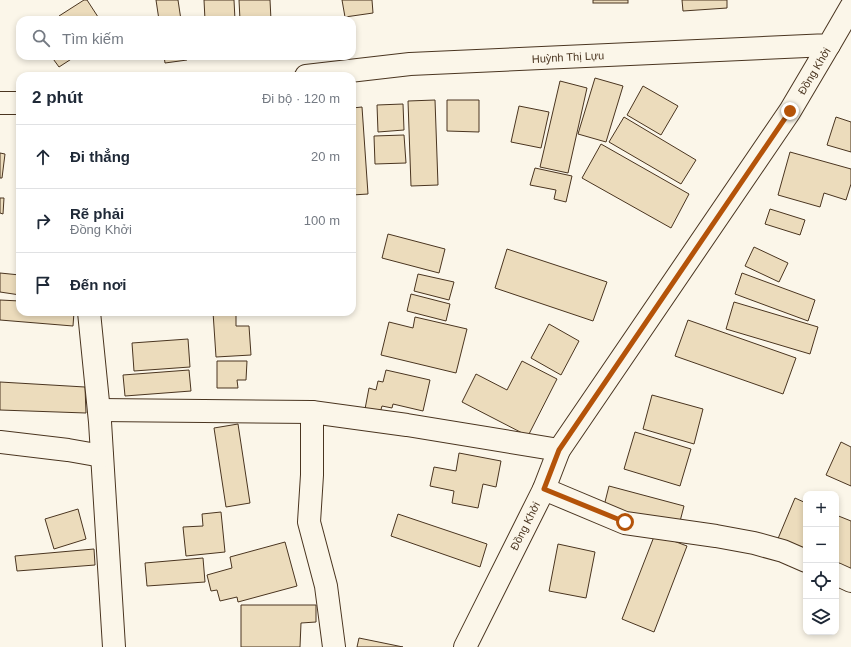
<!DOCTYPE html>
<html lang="vi">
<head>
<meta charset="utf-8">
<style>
	:root { --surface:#fff; --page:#f2f2f3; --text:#1f2937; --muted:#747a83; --line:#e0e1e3 }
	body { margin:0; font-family:Arial,sans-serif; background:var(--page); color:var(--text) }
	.controls { position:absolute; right:12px; bottom:12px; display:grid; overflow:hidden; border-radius:8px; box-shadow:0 2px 6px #0003 }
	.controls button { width:36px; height:36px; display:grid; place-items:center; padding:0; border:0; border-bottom:1px solid var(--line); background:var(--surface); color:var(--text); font:20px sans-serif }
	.stop { position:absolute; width:12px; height:12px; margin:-9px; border:3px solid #b45309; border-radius:50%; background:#fff }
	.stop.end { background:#b45309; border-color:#fff; box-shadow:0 1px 4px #0008 }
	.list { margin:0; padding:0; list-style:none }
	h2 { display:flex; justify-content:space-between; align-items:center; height:52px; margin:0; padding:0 16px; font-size:17px }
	h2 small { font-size:13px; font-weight:400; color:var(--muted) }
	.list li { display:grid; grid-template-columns:26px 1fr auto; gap:12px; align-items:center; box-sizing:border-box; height:64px; padding:0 16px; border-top:1px solid var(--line) }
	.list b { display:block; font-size:15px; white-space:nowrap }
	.list p { margin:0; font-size:13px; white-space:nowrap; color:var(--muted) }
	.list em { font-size:13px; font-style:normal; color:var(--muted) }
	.icon { flex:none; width:22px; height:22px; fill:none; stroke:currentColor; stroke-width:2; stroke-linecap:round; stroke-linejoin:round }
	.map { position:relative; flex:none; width:851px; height:647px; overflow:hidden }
	.search { position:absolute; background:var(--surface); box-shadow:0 2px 6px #0003; left:16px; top:16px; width:340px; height:44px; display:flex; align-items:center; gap:10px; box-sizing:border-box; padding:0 14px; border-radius:12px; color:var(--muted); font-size:15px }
	.panel { position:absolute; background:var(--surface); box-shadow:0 2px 6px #0003; left:16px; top:72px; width:340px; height:244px; border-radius:12px }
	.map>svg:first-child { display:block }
	.building { fill:#ecdcbc; stroke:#4a3520 }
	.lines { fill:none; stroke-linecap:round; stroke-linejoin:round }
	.minor-casing { stroke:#4a3520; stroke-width:24 }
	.tertiary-casing { stroke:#4a3520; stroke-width:24 }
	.minor { stroke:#fbf6e9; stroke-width:22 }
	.tertiary { stroke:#fbf6e9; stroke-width:22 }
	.route { stroke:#b45309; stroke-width:5 }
	.labels { text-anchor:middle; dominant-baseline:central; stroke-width:3; stroke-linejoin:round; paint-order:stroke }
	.street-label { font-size:11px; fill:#4a3520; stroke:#fbf6e9 }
</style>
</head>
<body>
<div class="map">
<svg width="851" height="647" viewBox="0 0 851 647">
	<rect width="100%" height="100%" fill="#fbf6e9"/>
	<!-- building -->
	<g class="building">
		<path d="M84,0H87L100,20H61L59,16Z"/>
		<path d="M156,0H178L181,20H159Z"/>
		<path d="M204,0H234L235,20H205Z"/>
		<path d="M239,0H270L271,20H240Z"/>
		<path d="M342,0H372L373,13L345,17Z"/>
		<rect x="593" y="0" width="35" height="3"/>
		<path d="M682,0H727V8L683,11Z"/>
		<path d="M51,56H76L59,67Z"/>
		<path d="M164,56H186L187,60L165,63Z"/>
		<path d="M595,78L623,86L606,142L578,134Z"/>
		<path d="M560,81L587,88L568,173L540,167Z"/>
		<path d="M643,86L678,106L661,135L627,115Z"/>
		<path d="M435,100L438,185L411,186L408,101Z"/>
		<path d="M447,100H479V132L447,131Z"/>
		<path d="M403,104L404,130L378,132L377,105Z"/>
		<path d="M519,106L549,112L541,148L511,142Z"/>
		<path d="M362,107L368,194L352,195V108Z"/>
		<path d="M624,117L696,160L681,184L609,142Z"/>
		<path d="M836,117L851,122V152L827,145Z"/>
		<path d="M404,135L406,163L375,164L374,136Z"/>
		<path d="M601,144L689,194L671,228L582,178Z"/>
		<path d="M790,152L851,169V184L846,200L824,193L820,207L778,195Z"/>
		<path d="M0,153L5,154L2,178H0Z"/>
		<path d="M535,168L572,176L566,202L554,199L556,190L530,185Z"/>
		<path d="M0,198H4L3,214L0,213Z"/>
		<path d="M770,209L805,220L800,235L765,224Z"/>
		<path d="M388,234L445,249L439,273L382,258Z"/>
		<path d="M754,247L788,263L779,282L745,266Z"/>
		<path d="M507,249L607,282L593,321L495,288Z"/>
		<path d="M0,273L20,275V295L0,292Z"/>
		<path d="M742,273L815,300L808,321L735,294Z"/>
		<path d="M418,274L454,282L449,300L414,291Z"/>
		<path d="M411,294L450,304L446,321L407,311Z"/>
		<path d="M0,300L20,301V312H74L73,326L0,320Z"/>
		<path d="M734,302L818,327L810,354L726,329Z"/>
		<path d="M213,312H236V326H249L251,355L216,357Z"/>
		<path d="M415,317L467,329L456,373L381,355L389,322L413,328Z"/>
		<path d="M688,320L796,358L783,394L675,356Z"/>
		<path d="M549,324L579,341L561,375L531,358Z"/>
		<path d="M188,339L190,367L134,371L132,343Z"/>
		<path d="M217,361H247L246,380H237L238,388H217Z"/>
		<path d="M522,361L557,379L528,436L462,402L476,374L507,390Z"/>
		<path d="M189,370L191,391L125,396L123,375Z"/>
		<path d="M386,370L430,380L423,411L393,404L392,408L382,406L380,413L365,409L369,388L376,390L378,381L383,382Z"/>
		<path d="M0,382L85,387L86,413L0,410Z"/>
		<path d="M652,395L703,409L694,444L643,429Z"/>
		<path d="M238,424L250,503L226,507L214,428Z"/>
		<path d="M635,432L691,449L680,486L624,469Z"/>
		<path d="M841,442L851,447V486L826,475Z"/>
		<path d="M459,453L501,461L496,487L483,484L478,508L452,503L454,491L430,486L434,467L456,471Z"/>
		<path d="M609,486L684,506L678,529L603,510Z"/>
		<path d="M795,498L806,503V553L777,541Z"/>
		<path d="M78,509L86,539L54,549L45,519Z"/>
		<path d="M221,512L225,552L186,556L183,527L203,526L202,514Z"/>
		<path d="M398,514L487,544L480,567L391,536Z"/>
		<path d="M836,515L851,521V571L836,565Z"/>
		<path d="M655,534L687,546L654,632L622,619Z"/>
		<path d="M285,542L297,586L238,602L237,597L220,601L217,590L211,591L207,575L232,568L230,557Z"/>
		<path d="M558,544L595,552L586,598L549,591Z"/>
		<path d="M94,549L95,565L17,571L15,556Z"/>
		<path d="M203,558L205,582L147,586L145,563Z"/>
		<path d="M241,605H316V622L301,623L300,647H241Z"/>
		<path d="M359,638L403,647H357Z"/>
	</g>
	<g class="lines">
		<!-- minor casing -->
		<g class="minor-casing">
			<g id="minor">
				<path d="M89,312L100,422L114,647"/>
				<path d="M99,410L312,412L407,425L559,450"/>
				<path d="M312,412V475L309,522L326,586L334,647"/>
				<path d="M0,442L68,450L102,456"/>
				<path d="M544,489L625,523L716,536L754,543L783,551L806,561"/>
				<path d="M836,574L851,581"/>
				<path d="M465,647L544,489L559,450L790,111L829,45"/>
			</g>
		</g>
		<!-- tertiary casing -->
		<g class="tertiary-casing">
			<g id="tertiary">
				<path d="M306,76L410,64L829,45L851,7"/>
				<path d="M0,103H20"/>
			</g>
		</g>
		<!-- minor -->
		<use href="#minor" class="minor"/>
		<!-- tertiary -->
		<use href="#tertiary" class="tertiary"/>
	</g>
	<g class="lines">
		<!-- route -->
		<path class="route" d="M625,522L544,489L559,450L790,111"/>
	</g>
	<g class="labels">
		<!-- street labels -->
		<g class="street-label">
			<text transform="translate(568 57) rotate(-3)">Huỳnh Thị Lựu</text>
			<text transform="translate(814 71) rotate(-59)">Đồng Khởi</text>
			<text transform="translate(525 526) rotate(-63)">Đồng Khởi</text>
		</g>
	</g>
</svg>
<div class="controls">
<button>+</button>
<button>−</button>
<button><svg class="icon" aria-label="locate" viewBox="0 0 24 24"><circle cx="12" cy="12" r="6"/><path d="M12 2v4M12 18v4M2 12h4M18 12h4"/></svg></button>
<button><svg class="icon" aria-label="layers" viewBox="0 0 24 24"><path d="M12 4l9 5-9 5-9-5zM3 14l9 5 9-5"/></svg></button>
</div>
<div class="stop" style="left:625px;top:522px"></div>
<div class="stop end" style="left:790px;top:111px"></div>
<div class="search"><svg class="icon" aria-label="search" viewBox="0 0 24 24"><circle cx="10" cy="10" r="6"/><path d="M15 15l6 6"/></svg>Tìm kiếm</div>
<section class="panel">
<h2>2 phút<small>Đi bộ · 120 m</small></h2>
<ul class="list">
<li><svg class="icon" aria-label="ahead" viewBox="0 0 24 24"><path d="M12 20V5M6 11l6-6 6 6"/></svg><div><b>Đi thẳng</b></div><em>20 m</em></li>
<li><svg class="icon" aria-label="right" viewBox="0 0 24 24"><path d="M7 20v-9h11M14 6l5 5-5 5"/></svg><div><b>Rẽ phải</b><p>Đồng Khởi</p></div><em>100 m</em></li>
<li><svg class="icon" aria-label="arrive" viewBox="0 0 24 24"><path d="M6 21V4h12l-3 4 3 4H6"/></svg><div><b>Đến nơi</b></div></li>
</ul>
</section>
</div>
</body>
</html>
